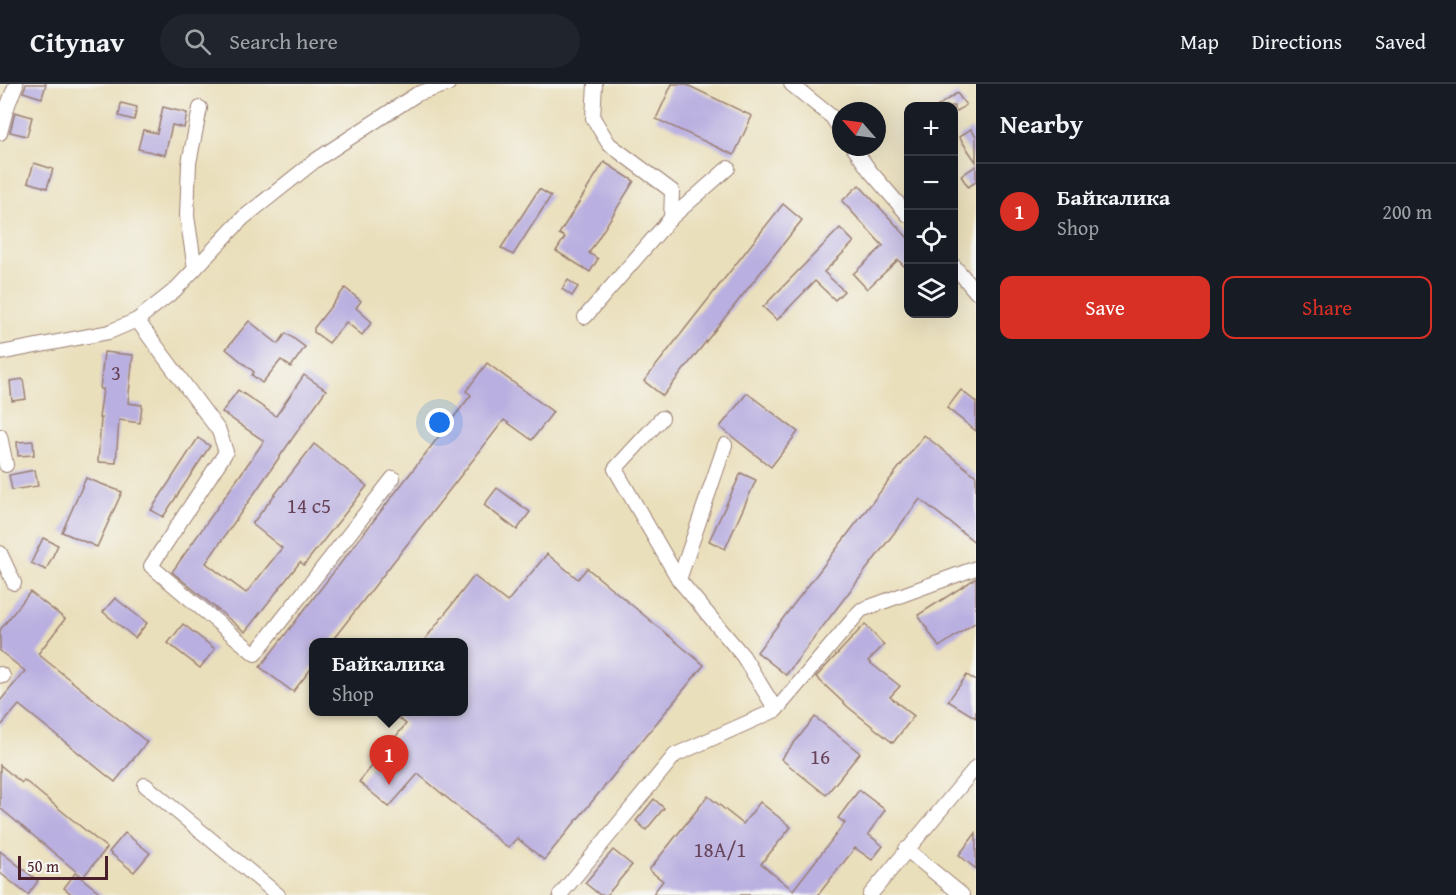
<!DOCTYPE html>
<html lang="en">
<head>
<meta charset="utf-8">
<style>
	:root { --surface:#171b24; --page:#20242c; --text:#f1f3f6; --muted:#9ea1a6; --line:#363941; --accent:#d93025 }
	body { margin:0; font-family:"Gentium Book Plus",serif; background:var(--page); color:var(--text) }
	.controls { position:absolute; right:18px; top:18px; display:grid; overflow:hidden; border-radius:12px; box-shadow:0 6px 24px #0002 }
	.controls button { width:54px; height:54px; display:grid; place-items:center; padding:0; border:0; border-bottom:2px solid var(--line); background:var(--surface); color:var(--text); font:30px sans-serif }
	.compass { position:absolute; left:832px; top:18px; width:54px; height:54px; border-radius:50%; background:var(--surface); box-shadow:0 6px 24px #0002; rotate:298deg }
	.scale { position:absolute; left:18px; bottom:15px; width:90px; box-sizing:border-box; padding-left:6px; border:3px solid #4a1f2b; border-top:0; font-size:16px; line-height:21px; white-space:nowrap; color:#4a1f2b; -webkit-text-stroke:4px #f6f6f2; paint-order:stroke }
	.you { position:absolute; left:440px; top:339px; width:21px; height:21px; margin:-15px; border:4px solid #fff; border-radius:50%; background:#1a73e8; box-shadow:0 0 0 9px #1a73e833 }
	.badge { display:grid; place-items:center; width:39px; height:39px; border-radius:50%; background:var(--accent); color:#fff; font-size:20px; font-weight:700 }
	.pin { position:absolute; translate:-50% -50px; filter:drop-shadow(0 2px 3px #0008) }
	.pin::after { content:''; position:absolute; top:32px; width:21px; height:18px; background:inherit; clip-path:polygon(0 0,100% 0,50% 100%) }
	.popup { position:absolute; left:309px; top:554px; width:159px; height:78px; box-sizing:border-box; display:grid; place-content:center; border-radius:12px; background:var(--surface); filter:drop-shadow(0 2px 4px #0005); font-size:20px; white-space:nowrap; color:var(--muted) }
	.popup b { font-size:22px; color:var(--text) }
	.popup::after { content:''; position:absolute; left:50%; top:100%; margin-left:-12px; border:12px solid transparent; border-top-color:var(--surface) }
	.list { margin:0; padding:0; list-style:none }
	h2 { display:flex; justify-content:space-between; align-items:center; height:78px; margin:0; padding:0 24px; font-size:26px }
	h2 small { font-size:20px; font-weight:400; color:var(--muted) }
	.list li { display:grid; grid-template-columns:39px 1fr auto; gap:18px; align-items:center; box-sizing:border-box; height:96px; padding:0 24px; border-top:2px solid var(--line) }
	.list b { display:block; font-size:22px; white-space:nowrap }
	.list p { margin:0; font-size:20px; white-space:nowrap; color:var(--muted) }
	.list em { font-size:20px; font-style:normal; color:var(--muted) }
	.actions { display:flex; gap:12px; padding:18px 24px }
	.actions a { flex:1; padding:14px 0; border:2px solid var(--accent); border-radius:12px; text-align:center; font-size:21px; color:var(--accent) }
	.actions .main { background:var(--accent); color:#fff }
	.icon { flex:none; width:33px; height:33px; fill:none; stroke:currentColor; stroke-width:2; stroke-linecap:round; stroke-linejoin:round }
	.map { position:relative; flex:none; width:976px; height:811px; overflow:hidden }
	header { display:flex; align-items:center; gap:36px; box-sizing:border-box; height:84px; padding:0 30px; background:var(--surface); border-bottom:2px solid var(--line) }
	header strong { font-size:28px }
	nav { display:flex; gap:33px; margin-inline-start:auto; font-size:21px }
	.search { width:420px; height:54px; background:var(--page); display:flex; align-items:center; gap:15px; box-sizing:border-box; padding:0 21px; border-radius:33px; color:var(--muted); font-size:22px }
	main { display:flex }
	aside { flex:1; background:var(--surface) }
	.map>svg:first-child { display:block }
	.building { fill:#b9afe0 }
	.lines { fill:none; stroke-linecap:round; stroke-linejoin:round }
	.minor-casing { stroke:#9a7f73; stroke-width:16 }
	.minor { stroke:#fff; stroke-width:14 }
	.labels { text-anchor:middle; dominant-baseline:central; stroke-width:5; stroke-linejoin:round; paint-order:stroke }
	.number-label { font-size:21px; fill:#664358 }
</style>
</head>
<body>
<header>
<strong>Citynav</strong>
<div class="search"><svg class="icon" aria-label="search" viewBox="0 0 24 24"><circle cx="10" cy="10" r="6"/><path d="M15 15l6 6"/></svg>Search here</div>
<nav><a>Map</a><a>Directions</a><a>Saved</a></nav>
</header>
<main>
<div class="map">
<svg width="976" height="811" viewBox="0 0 976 811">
	<rect width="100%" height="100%" fill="#f6f6f2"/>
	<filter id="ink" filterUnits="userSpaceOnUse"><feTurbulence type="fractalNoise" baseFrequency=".0167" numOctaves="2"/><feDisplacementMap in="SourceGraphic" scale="12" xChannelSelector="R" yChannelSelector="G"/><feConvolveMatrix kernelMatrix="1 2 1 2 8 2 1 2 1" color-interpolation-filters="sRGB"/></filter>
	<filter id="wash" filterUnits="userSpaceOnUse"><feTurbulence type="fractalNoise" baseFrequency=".008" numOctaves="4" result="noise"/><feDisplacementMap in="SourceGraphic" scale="24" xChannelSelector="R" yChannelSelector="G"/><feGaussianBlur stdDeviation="1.35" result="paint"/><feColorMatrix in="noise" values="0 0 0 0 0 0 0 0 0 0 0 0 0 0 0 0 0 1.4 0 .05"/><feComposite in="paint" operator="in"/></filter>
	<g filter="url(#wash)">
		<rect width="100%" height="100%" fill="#eadfbb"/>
		<g id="blocks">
			<!-- building -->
			<g class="building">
				<path d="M26,0H46L42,14L23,8Z"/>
				<path d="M672,0H685L752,32L734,71L656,35Z"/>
				<path d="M957,9L966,21L954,29V22H938Z"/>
				<path d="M121,19L137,23L134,36L119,32Z"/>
				<path d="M163,23L187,29L184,44L172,41L165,71L138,65L143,46L157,49Z"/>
				<path d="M15,28L32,33L27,52L10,48Z"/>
				<path d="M971,45L976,52V78L959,53Z"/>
				<path d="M604,78L634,97L589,169L598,175L590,188L556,167L565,153L559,150Z"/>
				<path d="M34,79L53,85L47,104L28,98Z"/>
				<path d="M976,82V98L968,103L961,92Z"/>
				<path d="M859,101L909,155V187L898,176L867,205L853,190L883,162L842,117Z"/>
				<path d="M539,105L551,112L513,171L501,164Z"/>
				<path d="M783,120L802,136L663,312L644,297Z"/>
				<path d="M840,144L854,158L824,188L844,207L835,216L815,197L777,236L763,223Z"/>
				<path d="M568,196L578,203L572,212L562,205Z"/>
				<path d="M345,204L361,217L356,224L372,238L362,251L346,238L329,259L314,248V244Z"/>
				<path d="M249,237L278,260L286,249L305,263L291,283L281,276L262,299L252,291L254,288L226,265Z"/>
				<path d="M104,268L133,271L128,319L142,321L140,339L119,336L116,379L98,378L101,334H99L103,305H100Z"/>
				<path d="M487,279L553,328L532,356L504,336L331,558H314V581L293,608L260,583L471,311L466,307Z"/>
				<path d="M304,291L326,306L206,479L246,509L282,464L252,440L314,360L367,402L304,481L300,478L245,548L172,488L264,357L222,328L238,306L276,332Z"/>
				<path d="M23,295L26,315L12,317L10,297Z"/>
				<path d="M961,306L976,318V347L947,324Z"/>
				<path d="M747,309L798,348L771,383L720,343Z"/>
				<path d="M924,351L976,392V459L920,415L786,591L757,568Z"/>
				<path d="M198,354L210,362L163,433L151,426Z"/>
				<path d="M33,357L34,371L18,372L17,358Z"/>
				<path d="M35,386L38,402L12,406L9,391Z"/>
				<path d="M741,389L756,396L725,465L709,457Z"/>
				<path d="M86,394L122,408L97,463L62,448Z"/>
				<path d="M497,404L530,428L517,446L484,421Z"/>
				<path d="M43,454L58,461L46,486L31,479Z"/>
				<path d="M547,470L578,495L587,484L704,581L544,776L517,754L508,764L418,690L389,723L359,698L406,640L389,627H464V558H423L474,492L507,518Z"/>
				<path d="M976,494V538L939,563L918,531Z"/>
				<path d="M30,508L65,535L38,570L147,658L115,698L19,621L0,643V617L25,587L0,567V546Z"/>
				<path d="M115,514L147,539L135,554L103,528Z"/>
				<path d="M183,540L215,565L200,584L168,559Z"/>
				<path d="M865,540L884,561L868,577L900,602L890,613L914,632L893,659L848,623L816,593Z"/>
				<path d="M967,591L976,597V634L948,617Z"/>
				<path d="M815,633L860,669L826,711L781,675Z"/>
				<path d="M0,681L22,699L24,696L107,764L83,793L0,724Z"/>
				<path d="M859,706L885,726L868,750L883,762L872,776L855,764L818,811H652L663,797L649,786L708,712L743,740L760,718L791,743L761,780L793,806L845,739L838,734Z"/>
				<path d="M654,715L664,724L646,746L636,737Z"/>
				<path d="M125,749L150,769L134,788L109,768Z"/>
				<path d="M976,749V785L959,771Z"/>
				<path d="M613,766L632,781L607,811H600L585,799Z"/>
				<path d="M0,767L38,797L28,811L0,789Z"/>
				<path d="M75,789L103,811H73L64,804Z"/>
			</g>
		</g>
	</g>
	<g filter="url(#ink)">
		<use href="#blocks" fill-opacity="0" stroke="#9a7f73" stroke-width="1.5"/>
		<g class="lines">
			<!-- minor casing -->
			<g class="minor-casing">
				<g id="minor">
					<path d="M791,0L832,33L841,47"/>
					<path d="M0,49L6,26L16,0"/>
					<path d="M853,63L870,87L908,131"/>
					<path d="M671,134L728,84"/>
					<path d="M954,182L976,208"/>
					<path d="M195,185L187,132L189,79L200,24"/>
					<path d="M585,233L671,134L672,107L609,60L593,34L595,0"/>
					<path d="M137,236L219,347L226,368L151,482L255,570L393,394"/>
					<path d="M0,269L109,248L137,236L175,206L243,134L316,76L417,10L448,0"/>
					<path d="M662,334L615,385L679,496"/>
					<path d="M0,352L6,381"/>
					<path d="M725,361L679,496L743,572L776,626"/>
					<path d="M0,469L14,499"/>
					<path d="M0,590L3,592"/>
					<path d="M145,701L278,811"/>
					<path d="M906,765L962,811"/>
					<path d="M560,811L675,671L776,626L861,526L976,484"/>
					<path d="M870,811L976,683"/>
				</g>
			</g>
			<!-- minor -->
			<use href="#minor" class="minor"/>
		</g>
	</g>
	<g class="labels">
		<!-- number labels -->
		<g class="number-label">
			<text x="116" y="288">3</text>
			<text x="309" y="421">14 с5</text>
			<text x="820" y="672">16</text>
			<text x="720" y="765">18А/1</text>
		</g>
	</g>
</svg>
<div class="controls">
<button>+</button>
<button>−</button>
<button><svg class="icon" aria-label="locate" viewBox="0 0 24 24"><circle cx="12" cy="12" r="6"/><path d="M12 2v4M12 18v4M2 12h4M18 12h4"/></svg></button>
<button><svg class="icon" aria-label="layers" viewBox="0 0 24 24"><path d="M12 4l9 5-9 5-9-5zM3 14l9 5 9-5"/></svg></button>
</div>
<svg class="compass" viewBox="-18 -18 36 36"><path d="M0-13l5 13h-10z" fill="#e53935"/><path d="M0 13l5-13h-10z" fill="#9ea1a6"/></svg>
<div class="scale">50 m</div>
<div class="you"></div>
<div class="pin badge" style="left:389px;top:701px">1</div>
<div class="popup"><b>Байкалика</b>Shop</div>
</div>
<aside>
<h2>Nearby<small></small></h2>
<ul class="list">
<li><span class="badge">1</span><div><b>Байкалика</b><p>Shop</p></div><em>200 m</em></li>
</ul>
<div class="actions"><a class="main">Save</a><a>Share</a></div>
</aside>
</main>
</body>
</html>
